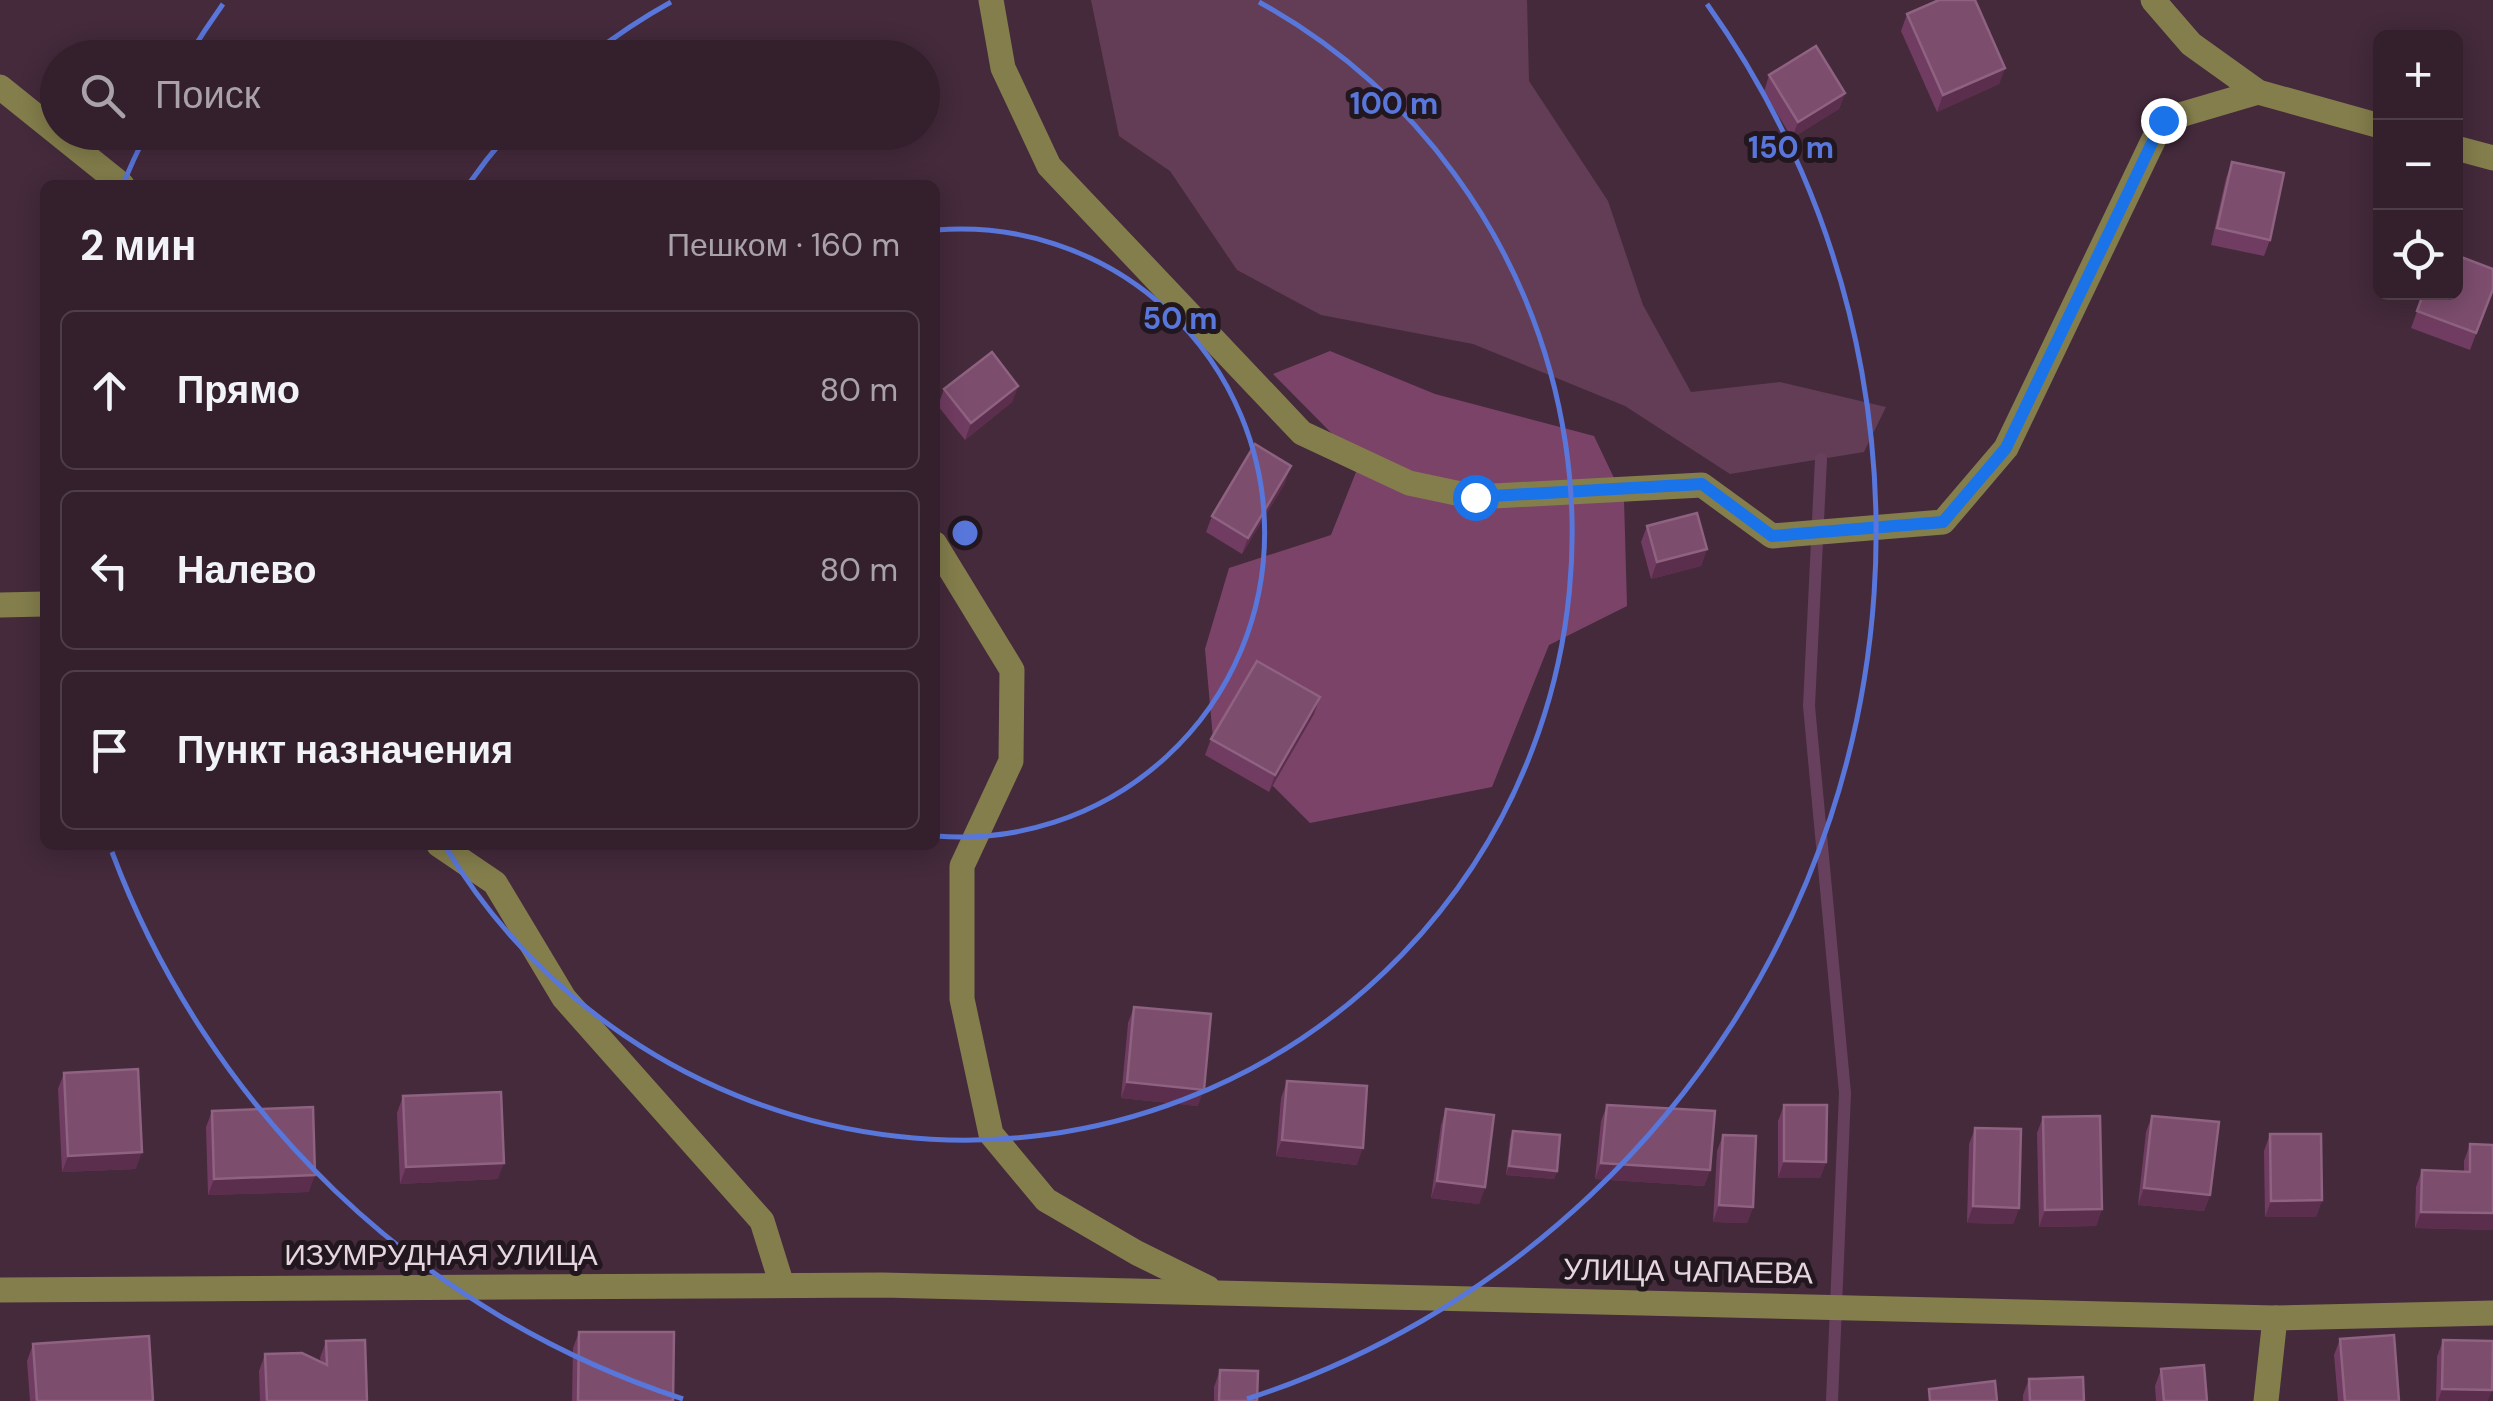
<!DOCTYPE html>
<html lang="ru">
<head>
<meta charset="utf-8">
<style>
	:root { --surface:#33202c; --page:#3e2d38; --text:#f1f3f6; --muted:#a9a3a9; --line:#4e3e48 }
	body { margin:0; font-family:"DM Sans",sans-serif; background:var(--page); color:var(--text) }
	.controls { position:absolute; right:30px; top:30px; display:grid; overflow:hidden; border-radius:15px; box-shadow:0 5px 25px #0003 }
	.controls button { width:90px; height:90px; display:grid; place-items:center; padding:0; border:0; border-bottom:2px solid var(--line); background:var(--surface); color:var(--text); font:50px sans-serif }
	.stop { position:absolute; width:30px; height:30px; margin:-22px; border:8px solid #1a73e8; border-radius:50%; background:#fff }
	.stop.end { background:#1a73e8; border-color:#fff; box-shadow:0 2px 10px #0008 }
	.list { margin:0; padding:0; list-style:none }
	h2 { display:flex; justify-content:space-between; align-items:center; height:130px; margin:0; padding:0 40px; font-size:42px }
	h2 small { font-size:32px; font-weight:400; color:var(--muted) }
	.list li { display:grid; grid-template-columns:65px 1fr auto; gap:30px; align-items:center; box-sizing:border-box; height:160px; margin:0 20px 20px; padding:0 20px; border:2px solid var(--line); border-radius:15px }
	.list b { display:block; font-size:38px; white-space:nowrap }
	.list em { font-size:32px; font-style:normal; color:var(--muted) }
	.icon { flex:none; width:55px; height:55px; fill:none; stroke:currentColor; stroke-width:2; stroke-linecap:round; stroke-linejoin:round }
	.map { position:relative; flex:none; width:2493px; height:1401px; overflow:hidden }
	.search { position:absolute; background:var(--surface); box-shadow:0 5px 25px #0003; left:40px; top:40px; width:900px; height:110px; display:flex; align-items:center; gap:25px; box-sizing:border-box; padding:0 35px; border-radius:55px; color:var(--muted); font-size:38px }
	.panel { position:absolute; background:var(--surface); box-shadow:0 5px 25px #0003; left:40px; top:180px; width:900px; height:670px; border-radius:15px }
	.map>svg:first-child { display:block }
	.green { fill:#633d56 }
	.forest { fill:#7c4369 }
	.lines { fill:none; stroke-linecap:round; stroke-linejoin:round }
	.stream { stroke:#67405d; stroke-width:12 }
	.minor { stroke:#847e4c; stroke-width:25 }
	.wall { fill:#713c61 }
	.shaded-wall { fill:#5a2e4c }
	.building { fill:#7d4d6e; stroke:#8e6280; stroke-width:2.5 }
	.route { stroke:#1a73e8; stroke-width:12 }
	.ring { fill:none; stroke:#5976da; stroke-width:5 }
	.labels { text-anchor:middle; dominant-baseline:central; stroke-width:10; stroke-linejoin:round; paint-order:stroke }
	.street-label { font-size:30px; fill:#e6d5df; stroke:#23171f }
	.centre { fill:#5976da; stroke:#23171f; stroke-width:5 }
	.ring-label { font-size:30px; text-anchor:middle; font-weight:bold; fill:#5976da; stroke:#23171f; stroke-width:10; stroke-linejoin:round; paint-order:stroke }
</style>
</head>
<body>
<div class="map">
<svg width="2493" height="1401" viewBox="0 0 2493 1401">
	<rect width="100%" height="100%" fill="#442a3b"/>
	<!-- green -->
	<path class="green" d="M1091,0H1527L1529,81L1608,201L1643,305L1691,392L1780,382L1886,407L1864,452L1730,474L1625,406L1473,344L1321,315L1237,270L1170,171L1119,136Z"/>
	<!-- forest -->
	<path class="forest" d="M1330,351L1435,394L1594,436L1624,499L1627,606L1549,645L1492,787L1310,823L1264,777L1213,738L1205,649L1229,568L1331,535L1360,462L1273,374Z"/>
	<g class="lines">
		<!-- stream -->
		<path class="stream" d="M1821,459L1809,706L1845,1093L1832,1401"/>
		<!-- minor -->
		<g class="minor">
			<path d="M991,0L1003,68L1049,166L1302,433L1409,483L1475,497L1702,485L1772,536L1943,522L2006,448L2163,120L2258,92"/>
			<path d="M2153,0L2191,44L2258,92L2380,126"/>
			<path d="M0,87L122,185"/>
			<path d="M2456,148L2493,158"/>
			<path d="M935,544L1012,670L1011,761L962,866V999L991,1134L1046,1200L1137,1253L1208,1288"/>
			<path d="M0,605L45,604"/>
			<path d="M439,845L495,883L564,998L762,1221L782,1285"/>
			<path d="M0,1290L882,1285L2275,1318L2493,1313"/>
			<path d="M2266,1401L2275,1318"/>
		</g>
	</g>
	<!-- wall -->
	<g class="wall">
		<path d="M1907,14L2005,68L1999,84L1937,112L1901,31Z"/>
		<path d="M1769,75L1845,93L1839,109L1792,138L1764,92Z"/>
		<path d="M2232,162L2270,240L2264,256L2211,245L2226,178Z"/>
		<path d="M2493,289L2470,350L2411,328L2424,292Z"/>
		<path d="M1018,386L1012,402L965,440L938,406L944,389Z"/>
		<path d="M1285,483L1242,554L1206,532L1212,516Z"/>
		<path d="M1647,526L1707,549L1701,566L1651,579L1641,542Z"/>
		<path d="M1314,714L1269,792L1205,755L1211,739Z"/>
		<path d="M1134,1007L1198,1106L1121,1098L1128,1023Z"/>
		<path d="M64,1073L136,1169L62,1172L58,1089Z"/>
		<path d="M1287,1081L1357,1165L1276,1156L1281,1098Z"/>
		<path d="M403,1096L498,1179L400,1184L397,1113Z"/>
		<path d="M1607,1105L1710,1170L1704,1186L1595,1179L1601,1121Z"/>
		<path d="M1784,1105L1826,1162L1820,1178H1778V1121Z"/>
		<path d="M1446,1109L1485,1187L1479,1204L1431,1198L1441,1125Z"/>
		<path d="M212,1111L309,1192L208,1195L206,1127Z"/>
		<path d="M2152,1116L2210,1195L2204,1211L2138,1205L2146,1132Z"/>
		<path d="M2043,1117L2102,1209L2096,1226L2039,1227L2037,1133Z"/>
		<path d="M1975,1128L2019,1208L2013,1224L1967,1223L1969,1144Z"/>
		<path d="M1513,1131L1557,1171L1554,1179L1506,1175L1510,1139Z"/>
		<path d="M2270,1134L2322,1200L2316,1217H2265L2264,1151Z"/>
		<path d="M1723,1135L1753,1207L1747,1223L1713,1222L1717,1151Z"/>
		<path d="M2470,1144L2493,1145V1230L2415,1228L2416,1187L2422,1170L2464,1172V1161Z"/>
		<path d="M579,1332L673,1401H572L573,1348Z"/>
		<path d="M2340,1339L2399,1401H2338L2334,1355Z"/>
		<path d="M2443,1340L2488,1401H2436L2437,1357Z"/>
		<path d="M326,1341L367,1401H260L259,1371L265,1354L321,1362L320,1358Z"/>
		<path d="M33,1344L153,1401H30L27,1361Z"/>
		<path d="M2161,1369L2207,1401H2156L2155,1386Z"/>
		<path d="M1220,1370L1257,1401H1214V1387Z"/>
		<path d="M2029,1379L2084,1401H2023V1395Z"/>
	</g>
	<!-- shaded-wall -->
	<g class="shaded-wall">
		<path d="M2005,68L1999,84L1937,112L1943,95Z"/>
		<path d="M1845,93L1839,109L1792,138L1798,122Z"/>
		<path d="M1018,386L1012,402L965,440L971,423Z"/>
		<path d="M1291,466L1285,483L1242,554L1248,538Z"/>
		<path d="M1707,549L1701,566L1651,579L1657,562Z"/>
		<path d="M1320,697L1314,714L1269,792L1275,775Z"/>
		<path d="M1127,1082L1204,1090L1198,1106L1121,1098Z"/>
		<path d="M1282,1140L1363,1148L1357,1165L1276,1156Z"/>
		<path d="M142,1152L136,1169L62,1172L68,1156Z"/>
		<path d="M1784,1161L1826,1162L1820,1178H1778Z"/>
		<path d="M504,1163L498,1179L400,1184L406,1167Z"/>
		<path d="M1601,1163L1710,1170L1704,1186L1595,1179Z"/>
		<path d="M1509,1166L1557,1171L1554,1179L1506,1175Z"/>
		<path d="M315,1175L309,1192L208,1195L214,1179Z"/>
		<path d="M1437,1181L1485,1187L1479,1204L1431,1198Z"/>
		<path d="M2144,1188L2210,1195L2204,1211L2138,1205Z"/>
		<path d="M2322,1200L2316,1217H2265L2271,1201Z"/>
		<path d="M1719,1205L1753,1207L1747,1223L1713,1222Z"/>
		<path d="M1973,1206L2019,1208L2013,1224L1967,1223Z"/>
		<path d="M2102,1209L2096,1226L2039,1227L2045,1210Z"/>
		<path d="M2421,1212L2493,1213V1230L2415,1228Z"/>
		<path d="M2442,1389L2492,1390L2488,1401H2438Z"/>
	</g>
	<!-- building -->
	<g class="building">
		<path d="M1939,0H1975L2005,68L1943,95L1907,14Z"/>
		<path d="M1816,46L1845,93L1798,122L1769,75Z"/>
		<path d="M2232,162L2284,173L2270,240L2217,228Z"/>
		<path d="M2456,255L2493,269V289L2476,333L2417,311L2424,292H2456Z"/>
		<path d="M992,352L1018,386L971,423L944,389Z"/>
		<path d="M1255,444L1291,466L1248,538L1212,516Z"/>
		<path d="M1697,513L1707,549L1657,562L1647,526Z"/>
		<path d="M1257,661L1320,697L1275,775L1211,739Z"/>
		<path d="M1134,1007L1211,1014L1204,1090L1127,1082Z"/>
		<path d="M138,1069L142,1152L68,1156L64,1073Z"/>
		<path d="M1287,1081L1367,1086L1363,1148L1282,1140Z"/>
		<path d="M501,1092L504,1163L406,1167L403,1096Z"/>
		<path d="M1607,1105L1715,1111L1710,1170L1601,1163Z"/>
		<path d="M1784,1105H1827L1826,1162L1784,1161Z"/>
		<path d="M313,1107L315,1175L214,1179L212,1111Z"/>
		<path d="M1446,1109L1494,1115L1485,1187L1437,1181Z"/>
		<path d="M2100,1116L2102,1209L2045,1210L2043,1117Z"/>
		<path d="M2152,1116L2219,1122L2210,1195L2144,1188Z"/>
		<path d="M1975,1128L2021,1129L2019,1208L1973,1206Z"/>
		<path d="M1513,1131L1560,1135L1557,1171L1509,1166Z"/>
		<path d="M2270,1134H2321L2322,1200L2271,1201Z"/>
		<path d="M1723,1135L1756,1136L1753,1207L1719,1205Z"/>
		<path d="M2470,1144L2493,1145V1213L2421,1212L2422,1170L2470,1172Z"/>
		<path d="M579,1332H674L673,1401H578Z"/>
		<path d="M2394,1335L2399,1401H2345L2340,1339Z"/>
		<path d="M149,1336L153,1401H37L33,1344Z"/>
		<path d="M365,1340L367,1401H267L265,1354L302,1353L327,1365L326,1341Z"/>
		<path d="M2443,1340L2493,1341L2492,1390L2442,1389Z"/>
		<path d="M2204,1365L2207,1401H2164L2161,1369Z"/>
		<path d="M1220,1370L1258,1371L1257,1401H1219Z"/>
		<path d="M2083,1377L2084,1401H2030L2029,1379Z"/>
		<path d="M1995,1381L1997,1401H1930L1929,1389Z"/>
	</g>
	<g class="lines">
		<!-- route -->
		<path class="route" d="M1475,497L1702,484L1772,536L1943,522L2006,448L2163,120"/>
	</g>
	<!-- distance rings -->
	<g class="ring">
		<path d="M936 230A304 304 0 1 1 936 836"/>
		<path d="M468 185A607 607 0 0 1 507 135M591 55A607 607 0 0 1 671 2M1259 2A607 607 0 1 1 445 846"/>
		<path d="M683 1399A911 911 0 0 1 112 852M123 184A911 911 0 0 1 146 134M188 57A911 911 0 0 1 223 4M1707 4A911 911 0 0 1 1247 1399"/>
	</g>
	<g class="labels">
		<!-- street labels -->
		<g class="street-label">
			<text x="441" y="1254">ИЗУМРУДНАЯ УЛИЦА</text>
			<text transform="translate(1688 1271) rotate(1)">УЛИЦА ЧАПАЕВА</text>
		</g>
	</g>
	<circle cx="965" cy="533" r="15" class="centre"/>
	<g class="ring-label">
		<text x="1394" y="114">100 m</text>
		<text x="1791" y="158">150 m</text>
		<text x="1180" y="329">50 m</text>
	</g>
</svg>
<div class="controls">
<button>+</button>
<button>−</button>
<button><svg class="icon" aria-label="locate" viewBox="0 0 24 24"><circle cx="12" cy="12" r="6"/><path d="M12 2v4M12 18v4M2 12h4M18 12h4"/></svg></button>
</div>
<div class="stop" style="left:1475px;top:497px"></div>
<div class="stop end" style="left:2163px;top:120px"></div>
<div class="search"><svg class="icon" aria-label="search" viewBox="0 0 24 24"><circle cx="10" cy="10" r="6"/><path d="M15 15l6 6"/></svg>Поиск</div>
<section class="panel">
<h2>2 мин<small>Пешком · 160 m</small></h2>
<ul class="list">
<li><svg class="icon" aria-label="ahead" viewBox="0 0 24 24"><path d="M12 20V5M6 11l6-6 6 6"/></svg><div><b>Прямо</b></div><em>80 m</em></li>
<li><svg class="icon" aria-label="left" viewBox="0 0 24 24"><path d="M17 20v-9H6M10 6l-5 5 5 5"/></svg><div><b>Налево</b></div><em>80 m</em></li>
<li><svg class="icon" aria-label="arrive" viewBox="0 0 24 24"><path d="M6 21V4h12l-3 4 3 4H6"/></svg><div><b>Пункт назначения</b></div></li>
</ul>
</section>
</div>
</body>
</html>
